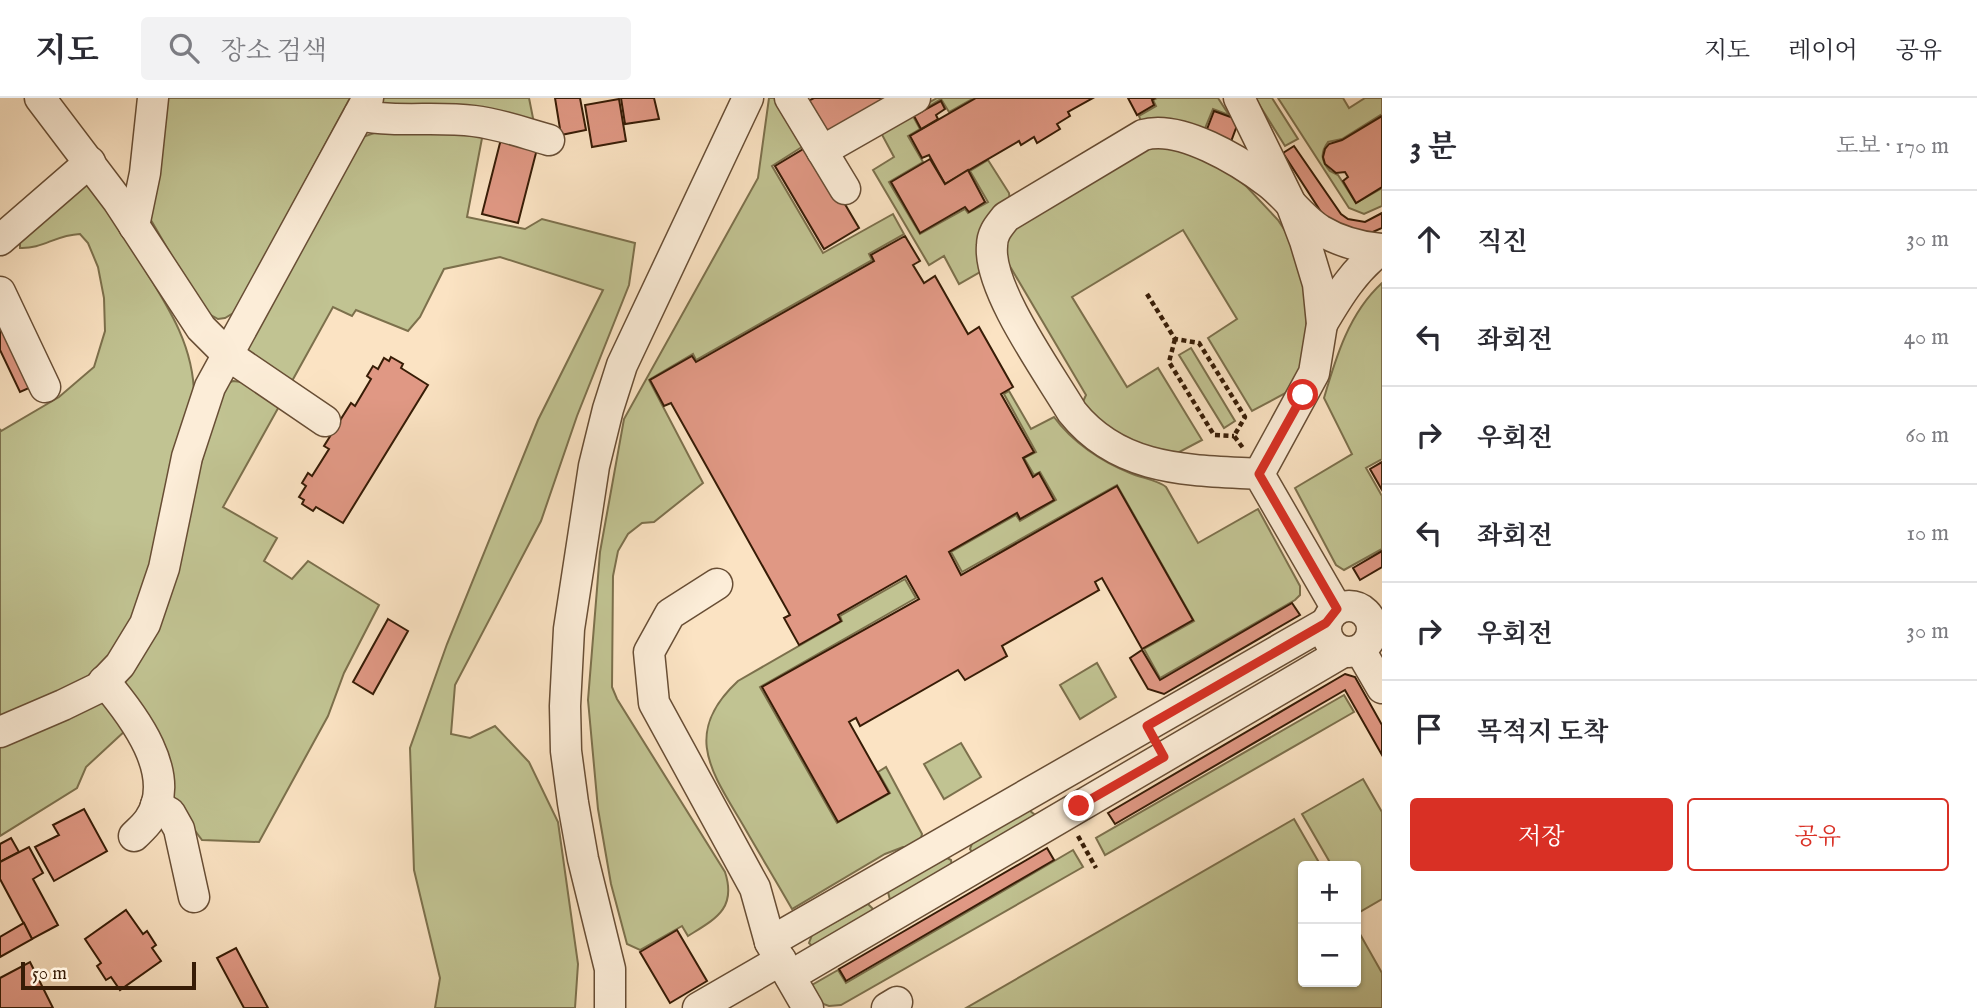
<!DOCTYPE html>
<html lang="ko">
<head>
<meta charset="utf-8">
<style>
	:root { --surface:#fff; --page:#f2f2f3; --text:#2b2b33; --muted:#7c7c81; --line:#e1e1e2; --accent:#d93025 }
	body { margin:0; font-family:"IM FELL English","Noto Serif KR",serif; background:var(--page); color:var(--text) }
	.controls { position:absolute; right:21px; bottom:21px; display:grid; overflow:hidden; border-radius:7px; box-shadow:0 2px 5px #0004 }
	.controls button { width:63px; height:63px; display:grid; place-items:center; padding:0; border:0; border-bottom:2px solid var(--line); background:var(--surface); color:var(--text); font:35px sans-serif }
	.scale { position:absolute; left:21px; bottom:18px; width:175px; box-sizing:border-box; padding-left:7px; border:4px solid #371c06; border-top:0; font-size:19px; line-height:24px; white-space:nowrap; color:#371c06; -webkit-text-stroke:5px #fcedd8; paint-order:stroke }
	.stop { position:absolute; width:21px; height:21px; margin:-16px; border:5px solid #d93025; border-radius:50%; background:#fff }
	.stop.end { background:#d93025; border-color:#fff; box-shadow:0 2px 7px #0008 }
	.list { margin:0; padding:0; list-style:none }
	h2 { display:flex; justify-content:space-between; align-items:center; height:91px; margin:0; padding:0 28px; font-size:30px }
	h2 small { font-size:23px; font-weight:400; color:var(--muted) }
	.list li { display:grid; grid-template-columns:46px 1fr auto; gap:21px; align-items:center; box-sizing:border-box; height:98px; padding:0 28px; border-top:2px solid var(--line) }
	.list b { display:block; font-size:26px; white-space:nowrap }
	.list em { font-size:23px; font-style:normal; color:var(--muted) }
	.actions { display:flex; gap:14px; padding:21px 28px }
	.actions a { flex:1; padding:16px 0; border:2px solid var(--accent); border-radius:7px; text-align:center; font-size:24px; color:var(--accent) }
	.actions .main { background:var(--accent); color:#fff }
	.icon { flex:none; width:38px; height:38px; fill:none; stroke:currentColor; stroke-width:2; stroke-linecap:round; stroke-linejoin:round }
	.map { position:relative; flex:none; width:1382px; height:910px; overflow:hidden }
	header { display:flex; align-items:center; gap:42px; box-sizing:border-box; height:98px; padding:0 35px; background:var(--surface); border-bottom:2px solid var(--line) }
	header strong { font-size:33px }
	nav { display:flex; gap:38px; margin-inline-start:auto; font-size:24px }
	.search { width:490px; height:63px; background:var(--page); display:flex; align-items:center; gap:18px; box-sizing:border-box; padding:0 24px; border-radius:7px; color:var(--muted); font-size:26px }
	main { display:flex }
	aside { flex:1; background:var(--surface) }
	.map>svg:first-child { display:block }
	.green { fill:#c1c392; stroke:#7c704c; stroke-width:2 }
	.building { fill:#e09884; stroke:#371c06; stroke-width:2 }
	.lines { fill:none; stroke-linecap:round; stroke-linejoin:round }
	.minor-casing { stroke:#684e35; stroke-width:33 }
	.path { stroke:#371c06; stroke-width:4.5; stroke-dasharray:5 3.5; stroke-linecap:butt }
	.minor { stroke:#fcedd8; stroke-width:30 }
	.route { stroke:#d93025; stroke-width:9 }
</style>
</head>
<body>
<header>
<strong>지도</strong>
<div class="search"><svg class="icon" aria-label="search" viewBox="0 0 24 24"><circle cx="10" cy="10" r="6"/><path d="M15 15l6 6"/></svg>장소 검색</div>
<nav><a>지도</a><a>레이어</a><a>공유</a></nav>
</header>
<main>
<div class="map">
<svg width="1382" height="910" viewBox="0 0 1382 910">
	<rect width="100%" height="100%" fill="#fbe3c3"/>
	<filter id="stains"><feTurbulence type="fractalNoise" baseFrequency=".00286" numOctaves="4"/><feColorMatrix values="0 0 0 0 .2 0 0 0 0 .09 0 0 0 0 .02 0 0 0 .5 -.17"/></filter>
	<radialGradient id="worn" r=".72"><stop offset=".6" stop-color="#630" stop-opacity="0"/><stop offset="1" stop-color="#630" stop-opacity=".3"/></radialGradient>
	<!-- green -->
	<g class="green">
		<path d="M157,0H350L235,214L225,220L218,221L209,216L197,201L145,112Z"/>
		<path d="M381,0H529L535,30L380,10Z"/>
		<path d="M769,0H781L805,47L772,68L823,155L893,116L904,136L869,156L872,162L696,262L693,256L649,282L703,385L654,424L642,425L628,436L618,453L613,478L612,589L617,601L725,774C737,811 715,821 688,838L682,828L640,852L627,846L611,786L598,711L588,602L600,454L624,321L758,80Z"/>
		<path d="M937,0H974L949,14L941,1L913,18L920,31L908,38L923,64L889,84L920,136L965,111L968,115L988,104L970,73L988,62L1009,95L1010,103L987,170L959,186L944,158L929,167L873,72L894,59L880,33Z"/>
		<path d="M1157,0H1218L1229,17L1213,11L1204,33C1191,27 1179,21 1164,21C1157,20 1149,23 1141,23L1139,18L1156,8L1153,2Z"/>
		<path d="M1255,0H1272L1298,41L1285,48Z"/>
		<path d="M1278,0H1343L1349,10L1365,0H1382V16L1342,41L1328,44C1320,55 1321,63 1330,73L1338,77L1356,105L1382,90V108L1364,116L1349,110Z"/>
		<path d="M377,34L483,35L467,119L525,131L542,121L635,145L629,187L577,318L541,423L455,587L451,636L470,640L495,628L529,664L558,724L578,866L575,910H435L440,880L414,772L410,650L447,546L538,322L603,192L500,159L444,171L420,219L408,233L356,212L352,218L333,209L292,283L245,255L357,41Z"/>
		<path d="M1163,46L1214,62L1247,89L1278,122L1295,148L1311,221L1299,279L1293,291L1252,313L1208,240L1237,221L1183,132L1072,199L1127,289L1158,270L1202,342L1170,359L1130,346L1081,308L1086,297L1008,165C1004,147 1007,139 1018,124L1152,49Z"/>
		<path d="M84,84L96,92C112,118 128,144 144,170C169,210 194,249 194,298L153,466L134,521L113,555L92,577L0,623V331L1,333L59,299L94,269L105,233L104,200L98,169L88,145L80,136C55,137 43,151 20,150V137Z"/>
		<path d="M1382,185V361L1366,370L1382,398V451L1344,472L1336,467L1295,390L1352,356L1324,300C1336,259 1349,215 1382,185Z"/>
		<path d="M1191,250L1235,323L1224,330L1179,257Z"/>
		<path d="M233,283L242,284L281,305L223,409L277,440L264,463L292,481L308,463L379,507L344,575L328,618L259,744L202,742L172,702L117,584L189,410L217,307L228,285Z"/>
		<path d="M1009,293L1031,331L1054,319C1072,344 1102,364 1130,375C1141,380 1158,382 1166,389L1198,445L1258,411L1300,488V497L1295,502L1160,580L1144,551L1194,523L1117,387L962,474L951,454L1016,417L1020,423L1056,402L1040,374L1034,377L1024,360L1036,354L1004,296Z"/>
		<path d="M905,481L916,500L760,589L837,725L890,695L878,674L886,669L922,736L920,745L913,750L903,749L885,756L792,811C776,783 759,755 743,727C711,673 682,635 738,583L842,523L840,518Z"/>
		<path d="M1097,565L1116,599L1080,621L1060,587Z"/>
		<path d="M1344,597L1354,614L1105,757L1096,740Z"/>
		<path d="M98,603L112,604L127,631L86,669L77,690L0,738V643Z"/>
		<path d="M961,645L981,679L944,701L924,666Z"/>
		<path d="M1363,681L1382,714V801L1358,815L1356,810V768H1332L1302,716Z"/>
		<path d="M1029,712L1035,717L1034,722L975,756L972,754L970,751L973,743Z"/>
		<path d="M1294,721L1321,768H1303V884H1356V829L1382,875V910H966Z"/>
		<path d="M1073,752L1083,769L841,907L829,908L815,903L811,890L812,887L838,872L846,885Z"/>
		<path d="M947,760L951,762L952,769L894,804L890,802L888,794L891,791Z"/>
		<path d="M868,806L874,812L812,848L809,845L812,837Z"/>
	</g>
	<!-- building -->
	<g class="building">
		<path d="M555,0H580L586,32L561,37Z"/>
		<path d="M621,0H654L659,21L625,26Z"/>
		<path d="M814,0H897L827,40L806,4Z"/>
		<path d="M976,0H1093L1068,14L1070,18L1057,26L1060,31L1037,45L1034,39L1021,47L1019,43L945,86L929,57L922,60L910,38Z"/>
		<path d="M1128,0H1155L1152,2L1154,7L1137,17Z"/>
		<path d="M619,1L626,43L592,49L585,7Z"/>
		<path d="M941,3L945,11L936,17L938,21L921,31L914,18Z"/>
		<path d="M1214,13L1239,22L1229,49L1204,39Z"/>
		<path d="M1382,18V89L1356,105L1343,83L1348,79L1345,74L1336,75L1325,66L1323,59L1325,51L1329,46L1342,42Z"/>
		<path d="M501,41L537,51L518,125L482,116Z"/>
		<path d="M810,47L859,130L824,151L775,68Z"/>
		<path d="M1294,48L1341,116L1348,121L1365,124L1382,115V130L1366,137H1353L1323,117L1283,55Z"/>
		<path d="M930,61L945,86L968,72L985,104L969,114L965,109L920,135L891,84Z"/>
		<path d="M905,138L920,163L913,167L924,185L935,178L968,236L979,229L1013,289L1001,296L1034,354L1023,360L1033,379L1039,375L1054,402L1020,421L1017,415L949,454L961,477L1117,388L1193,522L1142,551L1102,480L1095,484L1099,492L1002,548L1007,558L965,582L958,572L860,628L856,620L849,624L889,695L838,724L762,589L919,501L906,478L838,517L841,523L799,547L784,520L790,517L671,305L664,308L650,282L692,258L696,264L874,163L871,157Z"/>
		<path d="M0,207L38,286L20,294L0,252Z"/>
		<path d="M391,259L403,266L401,270L428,287L343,425L316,409L313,413L302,406L304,402L299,399L306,388L302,385L308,375L312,378L329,351L324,348L351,305L355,308L371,281L367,278L373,268L378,271L384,260L389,263Z"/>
		<path d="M1382,364V392L1370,371Z"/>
		<path d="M1382,453V469L1360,482L1353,470Z"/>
		<path d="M1292,505L1300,517L1164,596L1148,591L1130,560L1142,552L1160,582Z"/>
		<path d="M388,521L408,533L373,596L353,584Z"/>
		<path d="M1345,576L1355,579L1382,627V657L1345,592L1115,726L1108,715Z"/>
		<path d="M84,711L107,753L54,783L35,749L59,737L53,727Z"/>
		<path d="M11,740L19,754L0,764V746Z"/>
		<path d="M29,749L43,775L33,781L58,827L32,841L0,781V764Z"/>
		<path d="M1047,750L1054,762L846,883L839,871Z"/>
		<path d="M126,812L143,836L147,833L156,847L152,850L161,863L120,892L111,879L106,882L97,868L101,865L85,841Z"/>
		<path d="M24,825L32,841L0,859V839Z"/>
		<path d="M677,832L707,883L670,905L640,854Z"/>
		<path d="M236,850L268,910H244L217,860Z"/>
		<path d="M30,864L53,910H0V880Z"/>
	</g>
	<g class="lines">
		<!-- minor casing -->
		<g class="minor-casing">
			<g id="minor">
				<path d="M40,0L118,103L201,230L228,257L325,323"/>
				<path d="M790,0L845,91"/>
				<path d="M1239,0L1291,106L1305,143L1318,186L1322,226L1314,275L1259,376"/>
				<path d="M359,17C397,25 435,18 474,23C500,26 524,35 549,42"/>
				<path d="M822,53L915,0"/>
				<path d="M134,128L145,75L153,0"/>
				<path d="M0,142L90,64"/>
				<path d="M0,194L45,289"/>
				<path d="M1322,226C1339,197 1355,171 1382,151"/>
				<path d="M717,486L670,516L649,554L654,605L755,790L770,844L808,910"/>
				<circle cx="1349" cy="531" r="23"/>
				<path d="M1337,511L1259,376C1190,372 1120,374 1072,314C1049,275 988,191 992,148C992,135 999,128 1006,119L1143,37C1180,26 1240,63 1269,85C1287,99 1301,120 1320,132C1340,144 1359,149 1381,151"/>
				<path d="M1360,552L1382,590"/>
				<path d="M104,583C132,616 180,677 149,722C145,728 139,733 134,738"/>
				<path d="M0,634L63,607L98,590L120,567L145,526L164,470L187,359L210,289L368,0"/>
				<path d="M156,707L170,715L179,731L194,799"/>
				<path d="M770,844L1326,525"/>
				<path d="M790,878L1343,554"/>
				<path d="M610,910V871L583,761L573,705L566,653L565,608L569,531L594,368L608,311L622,267L748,0"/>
				<path d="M698,910L781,862"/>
				<path d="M887,910L897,904"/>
			</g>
		</g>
		<!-- path -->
		<g class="path">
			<path d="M1147,196L1175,241L1199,245L1245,319L1234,338L1243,350"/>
			<path d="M1175,241L1169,264L1214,337L1234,338"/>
			<path d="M1078,738L1096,770"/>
		</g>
		<!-- minor -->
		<use href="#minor" class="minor"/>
	</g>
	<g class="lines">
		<!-- route -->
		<path class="route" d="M1079,708L1164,659L1147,628L1326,525L1337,511L1259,376L1303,297"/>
	</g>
	<rect width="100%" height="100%" filter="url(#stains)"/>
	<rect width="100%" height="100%" fill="url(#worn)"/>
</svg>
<div class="controls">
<button>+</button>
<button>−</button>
</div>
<div class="scale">50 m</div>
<div class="stop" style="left:1303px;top:297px"></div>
<div class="stop end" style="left:1079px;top:708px"></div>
</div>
<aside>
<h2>3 분<small>도보 · 170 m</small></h2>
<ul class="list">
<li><svg class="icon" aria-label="ahead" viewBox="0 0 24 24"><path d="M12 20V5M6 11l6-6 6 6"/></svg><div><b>직진</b></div><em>30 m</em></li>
<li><svg class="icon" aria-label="left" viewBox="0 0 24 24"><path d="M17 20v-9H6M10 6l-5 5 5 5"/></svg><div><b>좌회전</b></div><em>40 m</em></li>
<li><svg class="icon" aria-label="right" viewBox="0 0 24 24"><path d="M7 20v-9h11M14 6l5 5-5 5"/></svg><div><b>우회전</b></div><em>60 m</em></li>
<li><svg class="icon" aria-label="left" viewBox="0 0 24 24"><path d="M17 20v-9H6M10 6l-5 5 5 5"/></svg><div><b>좌회전</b></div><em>10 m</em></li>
<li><svg class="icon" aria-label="right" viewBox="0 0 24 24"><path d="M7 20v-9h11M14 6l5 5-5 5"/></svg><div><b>우회전</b></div><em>30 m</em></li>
<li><svg class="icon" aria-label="arrive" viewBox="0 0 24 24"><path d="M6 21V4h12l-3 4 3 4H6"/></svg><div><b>목적지 도착</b></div></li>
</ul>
<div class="actions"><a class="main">저장</a><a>공유</a></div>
</aside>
</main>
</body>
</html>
